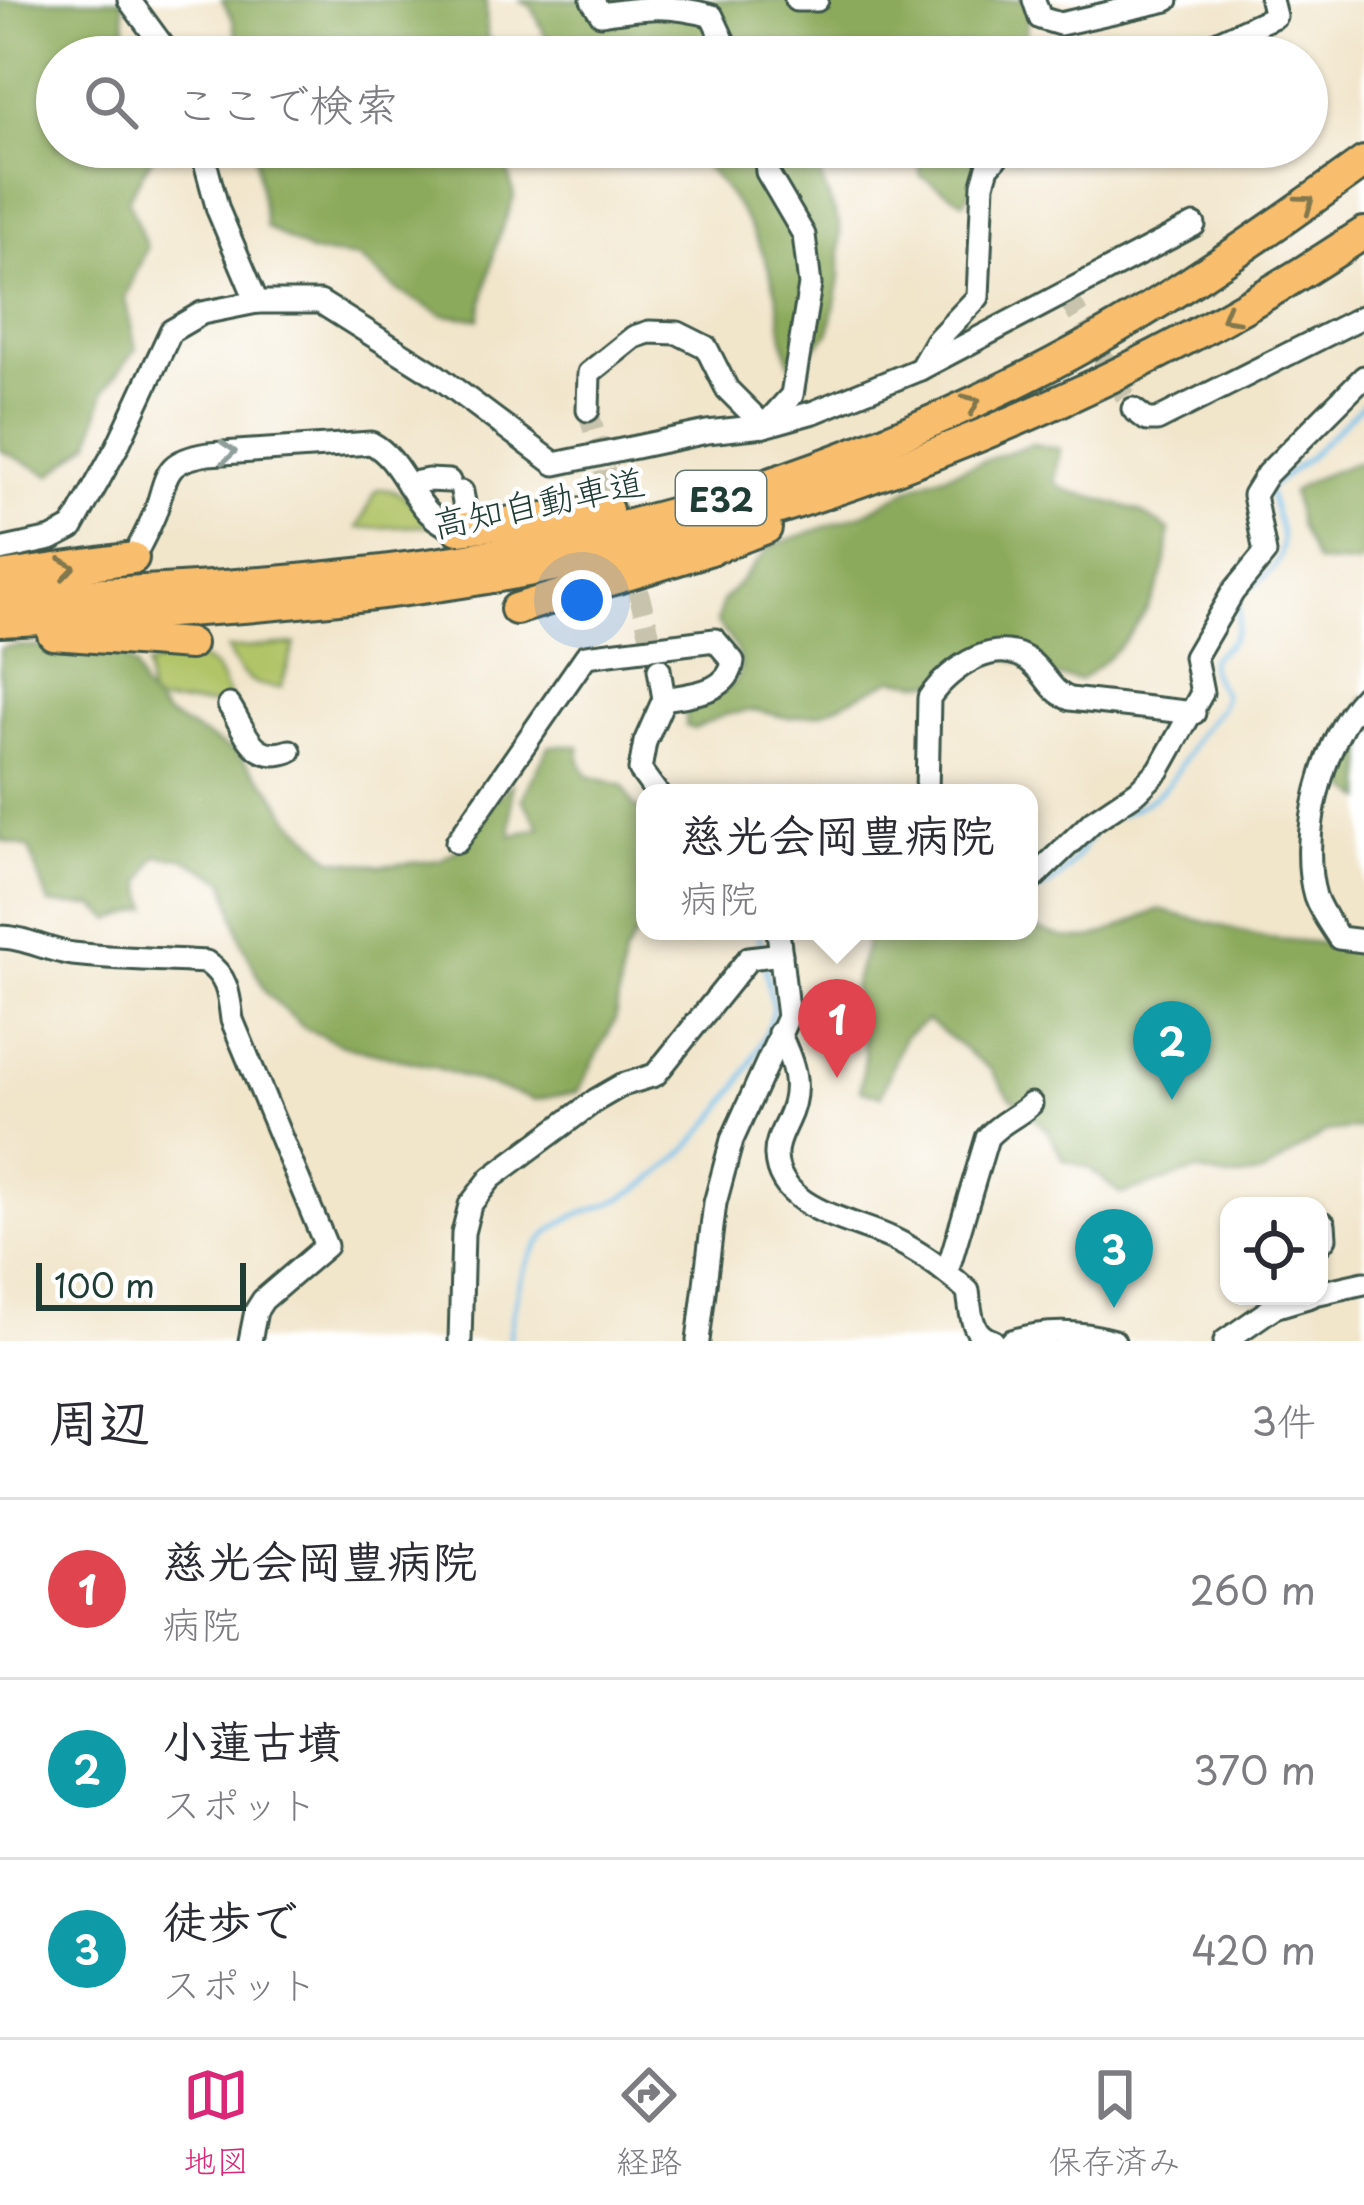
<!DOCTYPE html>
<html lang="ja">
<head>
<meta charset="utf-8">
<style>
	:root { --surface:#fff; --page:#f2f2f3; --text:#2b2b33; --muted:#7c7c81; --line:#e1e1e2; --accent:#db2777 }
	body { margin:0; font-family:"Playpen Sans","Klee One",sans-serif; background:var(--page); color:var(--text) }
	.controls { position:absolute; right:36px; bottom:36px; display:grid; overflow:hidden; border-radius:24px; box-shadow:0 3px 9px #0004 }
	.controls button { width:108px; height:108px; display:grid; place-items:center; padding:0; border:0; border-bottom:3px solid var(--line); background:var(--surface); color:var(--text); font:60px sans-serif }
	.scale { position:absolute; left:36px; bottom:30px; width:210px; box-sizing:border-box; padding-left:12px; border:6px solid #1f3d34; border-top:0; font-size:33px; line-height:42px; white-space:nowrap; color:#1f3d34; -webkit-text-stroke:9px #fff; paint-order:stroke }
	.you { position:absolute; left:582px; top:600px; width:42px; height:42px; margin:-30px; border:9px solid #fff; border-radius:50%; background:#1a73e8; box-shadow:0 0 0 18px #1a73e833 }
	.badge { display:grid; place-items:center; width:78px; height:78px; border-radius:50%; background:var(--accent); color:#fff; font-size:39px; font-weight:700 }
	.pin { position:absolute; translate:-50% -99px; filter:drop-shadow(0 3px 6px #0008) }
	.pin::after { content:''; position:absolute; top:63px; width:42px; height:36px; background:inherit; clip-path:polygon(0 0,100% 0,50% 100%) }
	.popup { position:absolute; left:636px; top:784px; width:402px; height:156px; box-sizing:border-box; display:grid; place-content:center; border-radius:24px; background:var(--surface); filter:drop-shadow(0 3px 9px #0005); font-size:39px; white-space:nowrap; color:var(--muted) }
	.popup b { font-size:45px; color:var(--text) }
	.popup::after { content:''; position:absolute; left:50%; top:100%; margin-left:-24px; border:24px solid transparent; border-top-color:var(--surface) }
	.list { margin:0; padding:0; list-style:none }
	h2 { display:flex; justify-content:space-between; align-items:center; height:156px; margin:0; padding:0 48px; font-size:51px }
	h2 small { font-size:39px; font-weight:400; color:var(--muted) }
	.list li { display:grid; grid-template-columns:78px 1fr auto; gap:36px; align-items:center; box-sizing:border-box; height:180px; padding:0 48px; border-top:3px solid var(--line) }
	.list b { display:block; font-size:45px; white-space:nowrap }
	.list p { margin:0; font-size:39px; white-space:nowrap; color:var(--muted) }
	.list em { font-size:39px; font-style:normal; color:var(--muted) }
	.icon { flex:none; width:66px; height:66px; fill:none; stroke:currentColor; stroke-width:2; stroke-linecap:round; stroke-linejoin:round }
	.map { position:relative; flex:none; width:1364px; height:1341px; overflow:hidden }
	.search { position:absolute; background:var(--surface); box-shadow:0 3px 9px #0004; left:36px; right:36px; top:36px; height:132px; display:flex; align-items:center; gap:30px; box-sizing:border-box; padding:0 42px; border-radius:66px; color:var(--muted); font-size:45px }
	.sheet { height:696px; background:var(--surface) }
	nav { display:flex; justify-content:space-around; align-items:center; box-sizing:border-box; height:168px; border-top:3px solid var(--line); background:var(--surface); font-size:33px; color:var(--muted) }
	nav a { display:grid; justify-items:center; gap:6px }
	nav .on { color:var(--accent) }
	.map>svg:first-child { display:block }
	.green { fill:#b1c468; stroke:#68804e; stroke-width:3 }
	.forest { fill:#8caa5c; stroke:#567448; stroke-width:3 }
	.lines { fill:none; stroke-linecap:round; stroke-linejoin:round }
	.stream { stroke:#70bfeb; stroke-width:4.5 }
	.minor-tunnel { stroke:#c7c3ac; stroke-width:21; stroke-dasharray:21 10; stroke-linecap:butt }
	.minor-casing { stroke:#3e564a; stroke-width:27 }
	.highway-casing { stroke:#3e564a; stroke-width:36 }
	.minor { stroke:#fff; stroke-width:21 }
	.highway { stroke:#f9be6d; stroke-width:30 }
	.oneway { stroke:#81774e }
	.oneway2 { stroke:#8f9e9a }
	.labels { text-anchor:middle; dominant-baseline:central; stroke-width:9; stroke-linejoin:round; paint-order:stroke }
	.shield { fill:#fff; stroke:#627771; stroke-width:3 }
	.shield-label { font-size:33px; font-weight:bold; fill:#1f3d34 }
	.street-label { font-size:36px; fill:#1f3d34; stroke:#fff }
</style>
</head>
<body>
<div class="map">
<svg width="1364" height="1341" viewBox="0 0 1364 1341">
	<rect width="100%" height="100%" fill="#fff"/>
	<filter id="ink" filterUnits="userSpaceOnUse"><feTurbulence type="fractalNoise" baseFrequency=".00833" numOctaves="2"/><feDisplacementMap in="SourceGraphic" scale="24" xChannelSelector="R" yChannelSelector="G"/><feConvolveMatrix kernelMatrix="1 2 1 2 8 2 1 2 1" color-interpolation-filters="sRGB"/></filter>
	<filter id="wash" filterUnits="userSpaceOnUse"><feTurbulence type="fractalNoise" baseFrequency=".004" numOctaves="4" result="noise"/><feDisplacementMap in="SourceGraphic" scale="48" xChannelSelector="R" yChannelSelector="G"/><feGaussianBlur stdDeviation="2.7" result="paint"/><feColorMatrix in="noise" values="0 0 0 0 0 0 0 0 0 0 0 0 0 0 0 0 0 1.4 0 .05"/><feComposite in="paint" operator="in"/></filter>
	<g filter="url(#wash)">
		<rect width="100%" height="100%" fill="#f1e5ca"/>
		<!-- green -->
		<g class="green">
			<path d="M377,489C405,488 414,505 430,526L358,528Z"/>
			<path d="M295,644L281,687C252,689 238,674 227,649Z"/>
			<path d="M174,655C217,657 217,669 233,705L154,703L149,697L147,666Z"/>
		</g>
		<!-- forest -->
		<g class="forest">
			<path d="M0,0H122L129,57H57V147H150L154,154L128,199L147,248L125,298L136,349L104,391L91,442L51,475L0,450Z"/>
			<path d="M222,0H486L487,37L500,57H240L233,20Z"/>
			<path d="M519,0H1032L1021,57H555L532,7Z"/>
			<path d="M254,147H503L514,197L496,245L479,319L443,315L398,291L359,258L310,252L266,227Z"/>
			<path d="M689,147H816L821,178L840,226V279L829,333L794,370C779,343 783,318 775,289C760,230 729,192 689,147Z"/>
			<path d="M915,147H993L991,157L964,202L921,176Z"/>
			<path d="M1032,444L1060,449L1055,482L1063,489L1137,510L1169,530C1169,593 1130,645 1080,680L1058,677L1006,657L975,658L955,680L920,683L893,679L822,713L788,718L754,710L724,715L694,729L686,726V706C741,688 760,673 717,623L722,602L771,546L865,513L918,484Z"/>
			<path d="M1355,462L1364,465V560L1357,564L1316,562L1299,525L1292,492C1312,476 1333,474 1355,462Z"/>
			<path d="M18,646L112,648L135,667L143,689L166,715L237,753L270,788L292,820L332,859L382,866L440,860L468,843L488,807L512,784L511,836L540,827L522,799L549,746H579L580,762L588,776L624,786L633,805L645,814V872L641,878V926L624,956L615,1020L578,1092L534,1100L434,1067L345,1046L304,1028L266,993L242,943L225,881L183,858L156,856L142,883L149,908L112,920L94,906L49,904L29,848L0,840V648Z"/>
			<path d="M1364,695V799L1338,782L1350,754Z"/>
			<path d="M1159,910L1268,938L1364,947V1128L1326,1132L1262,1174L1228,1178L1196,1171L1121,1194L1089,1168L1064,1160L1048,1131L1009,1096L990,1069L927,1020L904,1037L881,1096L860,1090L865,1057L853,987L870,931H1029V925C1090,954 1103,931 1159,910Z"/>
		</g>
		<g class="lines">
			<!-- stream -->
			<g class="stream">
				<path d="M1248,588C1297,562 1282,532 1268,489L1308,458L1364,403"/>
				<path d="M1118,816C1171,793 1170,782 1198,735C1208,719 1222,715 1224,695C1191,641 1225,666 1237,628C1240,619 1239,606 1240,597"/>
				<path d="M1029,894C1061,885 1072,862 1091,837"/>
				<path d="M758,931L762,949"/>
				<path d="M509,1341C514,1308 517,1273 538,1245C564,1210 591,1215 624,1197C687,1163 744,1090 769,1023L773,1010L765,966"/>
			</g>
		</g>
	</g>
	<g filter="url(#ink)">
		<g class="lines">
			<!-- minor-tunnel -->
			<g class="minor-tunnel">
				<path d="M1068,298L1133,409"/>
				<path d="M588,410L618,519"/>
				<path d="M630,561L659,669"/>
			</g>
			<!-- minor casing -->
			<g class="minor-casing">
				<g id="minor">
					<path d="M129,0L171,57"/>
					<path d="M592,0L601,14C646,7 668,4 712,16L731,57"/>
					<path d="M796,0H817"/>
					<path d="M1034,0L1040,18L1060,24L1167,0"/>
					<path d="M1185,57L1275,16L1271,0"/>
					<path d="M201,147L218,210L257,302"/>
					<path d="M920,369L936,341L978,297L983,184L988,167L1006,147"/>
					<path d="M1133,409L1147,420H1157L1364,316"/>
					<path d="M588,410L589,373L634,337L649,332L678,333L706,347L727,389L764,426"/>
					<path d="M764,426L792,395L810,285L804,235L767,172L765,147"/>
					<path d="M408,484L428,480L449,481"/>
					<path d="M462,492L469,528"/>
					<path d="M0,550L51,539L72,528L117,447L171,331L202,313L257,302H320L436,375L555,464L707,432L764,426L814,412L920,369L1194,225"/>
					<path d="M133,558C141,543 149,528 155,513C168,475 163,461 208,454L371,443C409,463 413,520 458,529"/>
					<path d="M1364,696C1323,739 1298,838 1315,896C1320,911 1330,924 1339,938L1364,941"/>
					<path d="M229,705C246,731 252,764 290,751"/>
					<path d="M657,793L640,770L645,742L664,699L659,669"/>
					<path d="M927,793L929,698C949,668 1001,631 1035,666C1048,679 1052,692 1070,699L1194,713"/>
					<path d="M457,842L586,656L715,640L733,661C729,693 691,694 664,699"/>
					<path d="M1029,882L1093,821L1138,791L1159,770L1202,693L1195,657L1233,592L1265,553L1254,495L1267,474L1364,377"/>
					<path d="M0,937C25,937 47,951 73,954C117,959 162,959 206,962C228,977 229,995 232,1020L326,1246L263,1300L256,1311L250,1341"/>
					<path d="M779,1033C794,1064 803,1088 787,1121C782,1132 775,1144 776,1156C778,1209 852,1220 891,1238C919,1251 946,1271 968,1291C971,1311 970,1335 993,1341"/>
					<path d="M1319,1245L1325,1238L1324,1224"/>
					<path d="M947,1272L987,1138C1000,1122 1016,1118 1031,1104"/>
					<path d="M1319,1293L1364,1283"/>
					<path d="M460,1341L463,1233L470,1205L491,1178L596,1100L622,1085L655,1075L749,958L781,954"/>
					<path d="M698,1341L715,1203L732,1140L788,1017L778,931"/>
					<path d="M1012,1341C1047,1330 1079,1331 1114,1341"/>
					<path d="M1225,1341L1274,1307L1311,1296"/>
				</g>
			</g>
			<!-- highway casing -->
			<g class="highway-casing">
				<g id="highway">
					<path d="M458,529L607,510"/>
					<path d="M0,577L133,558"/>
					<path d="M0,598C154,591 308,584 461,560C648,530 833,471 1004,388C1132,327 1249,245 1364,162"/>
					<path d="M516,609L708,550L766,528"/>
					<path d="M0,621C154,614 309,606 462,582C772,535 1104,406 1364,233"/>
					<path d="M53,634L190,644"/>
				</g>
			</g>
			<!-- minor -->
			<use href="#minor" class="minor"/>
			<!-- highway -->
			<use href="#highway" class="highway"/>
		</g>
		<!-- one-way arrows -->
		<defs><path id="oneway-chevron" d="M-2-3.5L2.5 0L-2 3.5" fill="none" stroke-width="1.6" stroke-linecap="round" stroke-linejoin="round" transform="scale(3)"/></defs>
		<g class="oneway">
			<use href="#oneway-chevron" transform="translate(1306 203) rotate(-36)"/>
			<use href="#oneway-chevron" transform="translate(1229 316) rotate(150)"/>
			<use href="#oneway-chevron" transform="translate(972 403) rotate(-24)"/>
			<use href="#oneway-chevron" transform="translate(67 568) rotate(-8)"/>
		</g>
		<use class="oneway2" href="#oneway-chevron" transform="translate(228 452) rotate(-4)"/>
	</g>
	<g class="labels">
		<!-- shield labels -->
		<rect class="shield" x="676" y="471" width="90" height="54" rx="9"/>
		<g class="shield-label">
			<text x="721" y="498">E32</text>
		</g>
		<!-- street labels -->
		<g class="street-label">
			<text transform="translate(538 501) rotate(-12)">高知自動車道</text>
		</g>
	</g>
</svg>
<div class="controls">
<button><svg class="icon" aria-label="locate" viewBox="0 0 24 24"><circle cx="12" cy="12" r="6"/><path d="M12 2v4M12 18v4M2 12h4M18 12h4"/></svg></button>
</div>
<div class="scale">100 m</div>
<div class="you"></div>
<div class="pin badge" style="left:837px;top:1078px;background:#e0444e">1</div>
<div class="popup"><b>慈光会岡豊病院</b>病院</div>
<div class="pin badge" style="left:1172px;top:1100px;background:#0f9aa8">2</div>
<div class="pin badge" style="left:1114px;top:1308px;background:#0f9aa8">3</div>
<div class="search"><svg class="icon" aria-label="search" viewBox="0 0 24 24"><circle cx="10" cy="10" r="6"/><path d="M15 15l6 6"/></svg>ここで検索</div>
</div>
<section class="sheet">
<h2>周辺<small>3件</small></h2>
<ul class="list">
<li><span class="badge" style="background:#e0444e">1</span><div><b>慈光会岡豊病院</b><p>病院</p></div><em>260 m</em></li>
<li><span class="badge" style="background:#0f9aa8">2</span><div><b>小蓮古墳</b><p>スポット</p></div><em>370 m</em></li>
<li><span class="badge" style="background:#0f9aa8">3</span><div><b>徒歩で</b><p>スポット</p></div><em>420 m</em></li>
</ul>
</section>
<nav>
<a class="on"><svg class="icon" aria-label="map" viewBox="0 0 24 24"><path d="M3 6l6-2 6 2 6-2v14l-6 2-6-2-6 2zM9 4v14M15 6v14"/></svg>地図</a>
<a><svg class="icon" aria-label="directions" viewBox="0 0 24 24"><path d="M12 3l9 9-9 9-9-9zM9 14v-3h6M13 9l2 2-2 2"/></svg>経路</a>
<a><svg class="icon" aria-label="saved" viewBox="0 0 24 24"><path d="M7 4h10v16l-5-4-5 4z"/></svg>保存済み</a>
</nav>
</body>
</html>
